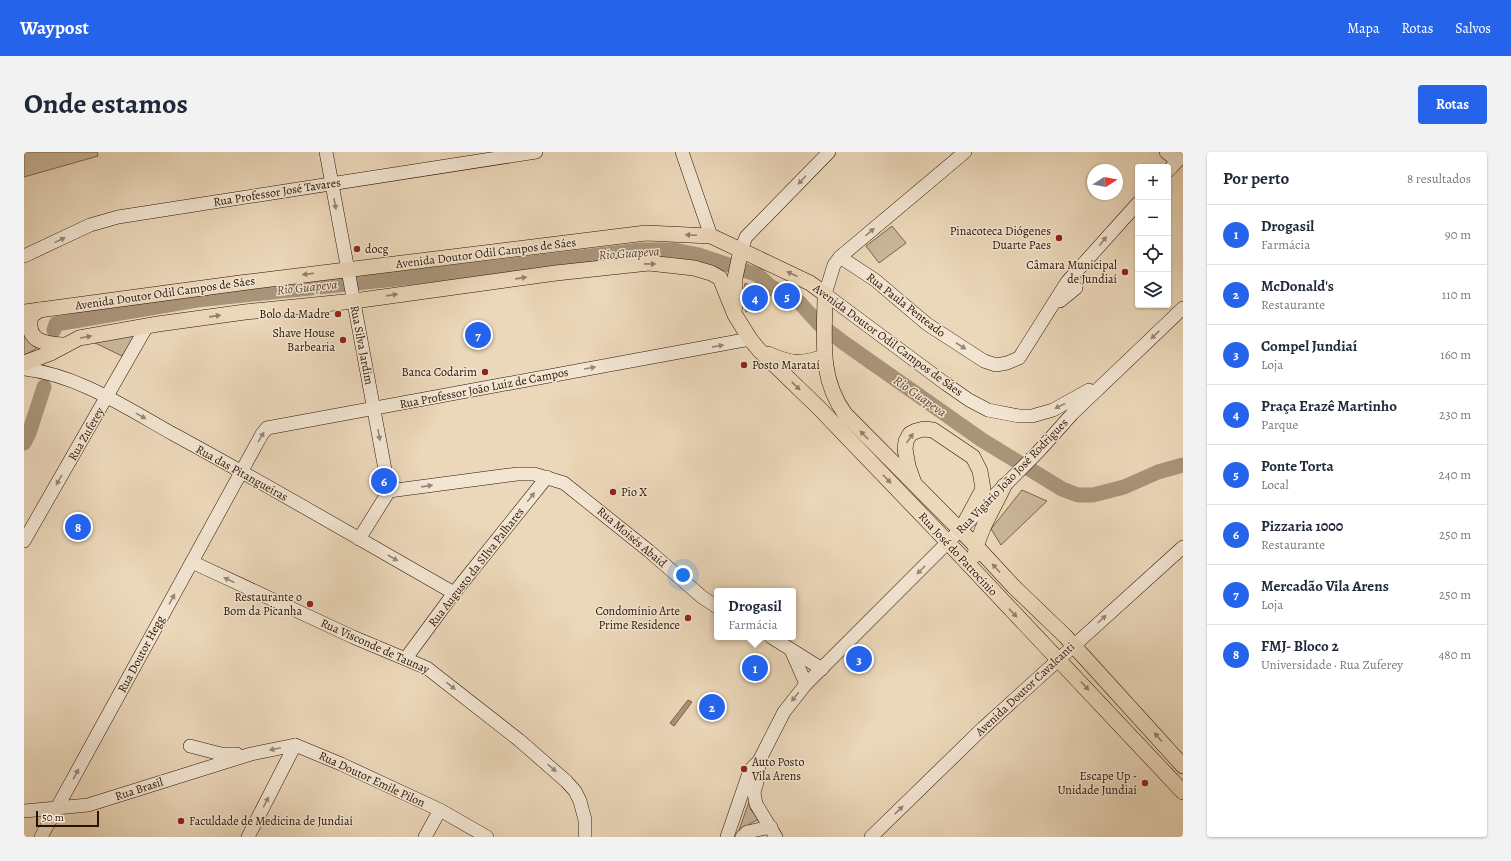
<!DOCTYPE html>
<html lang="pt">
<head>
<meta charset="utf-8">
<style>
	:root { --surface:#fff; --page:#f2f2f3; --text:#1f2937; --muted:#747a83; --line:#e0e1e3; --accent:#2563eb }
	body { margin:0; font-family:Alegreya,serif; background:var(--page); color:var(--text) }
	.controls { position:absolute; right:12px; top:12px; display:grid; overflow:hidden; border-radius:4px; box-shadow:0 1px 3px #0004 }
	.controls button { width:36px; height:36px; display:grid; place-items:center; padding:0; border:0; border-bottom:1px solid var(--line); background:var(--surface); color:var(--text); font:20px sans-serif }
	.compass { position:absolute; left:1063px; top:12px; width:36px; height:36px; border-radius:50%; background:var(--surface); box-shadow:0 1px 3px #0004; rotate:79deg }
	.scale { position:absolute; left:12px; bottom:10px; width:63px; box-sizing:border-box; padding-left:4px; border:2px solid #291200; border-top:0; font-size:11px; line-height:14px; white-space:nowrap; color:#291200; -webkit-text-stroke:3px #f2e5d2; paint-order:stroke }
	.you { position:absolute; left:659px; top:423px; width:14px; height:14px; margin:-10px; border:3px solid #fff; border-radius:50%; background:#1a73e8; box-shadow:0 0 0 6px #1a73e833 }
	.badge { display:grid; place-items:center; width:26px; height:26px; border-radius:50%; background:var(--accent); color:#fff; font-size:13px; font-weight:700 }
	.pin { position:absolute; translate:-50% -50%; border:2px solid #fff; box-shadow:0 1px 4px #0006 }
	.popup { position:absolute; left:690px; top:436px; width:82px; height:52px; box-sizing:border-box; display:grid; place-content:center; border-radius:4px; background:var(--surface); filter:drop-shadow(0 1px 3px #0005); font-size:13px; white-space:nowrap; color:var(--muted) }
	.popup b { font-size:15px; color:var(--text) }
	.popup::after { content:''; position:absolute; left:50%; top:100%; margin-left:-8px; border:8px solid transparent; border-top-color:var(--surface) }
	.list { margin:0; padding:0; list-style:none }
	h2 { display:flex; justify-content:space-between; align-items:center; height:52px; margin:0; padding:0 16px; font-size:17px }
	h2 small { font-size:13px; font-weight:400; color:var(--muted) }
	.list li { display:grid; grid-template-columns:26px 1fr auto; gap:12px; align-items:center; box-sizing:border-box; height:60px; padding:0 16px; border-top:1px solid var(--line) }
	.list b { display:block; font-size:15px; white-space:nowrap }
	.list p { margin:0; font-size:13px; white-space:nowrap; color:var(--muted) }
	.list em { font-size:13px; font-style:normal; color:var(--muted) }
	.icon { flex:none; width:22px; height:22px; fill:none; stroke:currentColor; stroke-width:2; stroke-linecap:round; stroke-linejoin:round }
	.map { position:relative; flex:none; width:1159px; height:685px; overflow:hidden; border-radius:4px }
	header { display:flex; align-items:center; gap:24px; box-sizing:border-box; height:56px; padding:0 20px; background:var(--accent); color:#fff }
	header strong { font-size:19px }
	nav { display:flex; gap:22px; margin-inline-start:auto; font-size:14px }
	.intro { display:flex; align-items:center; justify-content:space-between; box-sizing:border-box; height:96px; padding:0 24px }
	h1 { margin:0; font-size:28px }
	.button { padding:10px 18px; border-radius:4px; background:var(--accent); color:#fff; font-size:14px; font-weight:700 }
	main { display:flex; gap:24px; padding:0 24px }
	aside { flex:1; background:var(--surface); border-radius:4px; box-shadow:0 1px 3px #0004 }
	.map>svg:first-child { display:block }
	.green { fill:#cab69a; stroke:#7a644d }
	.water { fill:#a9947a; stroke:#766049 }
	.lines { fill:none; stroke-linecap:round; stroke-linejoin:round }
	.river { stroke:#a9947a; stroke-width:15 }
	.secondary-casing { stroke:#291200; stroke-width:14 }
	.primary-casing { stroke:#291200; stroke-width:16 }
	.secondary { stroke:#f2e5d2; stroke-width:13 }
	.primary { stroke:#ebd7b9; stroke-width:15 }
	.oneway { fill:#988674 }
	.oneway2 { fill:#947e66 }
	.poi-dot { fill:#8f2418; stroke:#f2e5d2; stroke-width:1.5 }
	.labels { text-anchor:middle; dominant-baseline:central; stroke-width:3; stroke-linejoin:round; paint-order:stroke }
	.street-label { font-size:12px; fill:#291200; stroke:#f2e5d2 }
	.poi-label { font-size:12px; fill:#291200; stroke:#f2e5d2; text-anchor:end }
	.water-label { font-size:13px; font-style:italic; fill:#5c4631; stroke:#f2e5d2 }
</style>
</head>
<body>
<header>
<strong>Waypost</strong>
<nav><a>Mapa</a><a>Rotas</a><a>Salvos</a></nav>
</header>
<div class="intro"><h1>Onde estamos</h1><a class="button">Rotas</a></div>
<main>
<div class="map">
<svg width="1159" height="685" viewBox="0 0 1159 685">
	<rect width="100%" height="100%" fill="#ebd7b9"/>
	<filter id="stains"><feTurbulence type="fractalNoise" baseFrequency=".005" numOctaves="4"/><feColorMatrix values="0 0 0 0 .2 0 0 0 0 .09 0 0 0 0 .02 0 0 0 .5 -.17"/></filter>
	<radialGradient id="worn" r=".72"><stop offset=".6" stop-color="#630" stop-opacity="0"/><stop offset="1" stop-color="#630" stop-opacity=".3"/></radialGradient>
	<!-- green -->
	<g class="green">
		<path d="M0,0H73L74,4L0,25Z"/>
		<path d="M868,74L882,91L855,111L842,94Z"/>
		<path d="M721,131L747,143L722,160L719,141Z"/>
		<path d="M0,179L12,192V197L0,203Z"/>
		<path d="M110,183V186L98,204L65,188Z"/>
		<path d="M998,338L1023,349L977,393L967,377Z"/>
		<path d="M725,650L727,658L735,667L727,671L714,681Z"/>
	</g>
	<!-- water -->
	<path class="water" d="M664,548L668,550L650,574L646,571Z"/>
	<g class="lines">
		<!-- river -->
		<g class="river">
			<path d="M30,178L32,172L173,148L389,125L617,98H650L675,103L734,123L746,134L775,150L795,172L820,191L958,288L1038,337L1054,343H1069L1100,335L1134,320L1159,313"/>
			<path d="M0,291L5,281L20,235"/>
		</g>
		<!-- secondary casing -->
		<g class="secondary-casing">
			<g id="secondary">
				<path d="M302,0L365,339"/>
				<path d="M658,0L687,84"/>
				<path d="M941,0L816,105L810,113L801,142L922,232L945,248L964,258L995,264H1008L1029,258L1065,238"/>
				<path d="M1142,0L1153,9"/>
				<path d="M1144,19L1159,3"/>
				<path d="M717,98L722,85L805,0"/>
				<path d="M0,104L66,73L94,65L512,0"/>
				<path d="M816,105L851,128L903,172L960,209L972,213L983,211L995,206L1043,130L1114,51"/>
				<path d="M1036,149L1052,136"/>
				<path d="M0,217C55,223 104,257 151,283C245,334 337,388 430,441"/>
				<path d="M365,339L493,322H510L540,331L625,399L678,445L693,455"/>
				<path d="M335,387L365,339"/>
				<path d="M0,389L123,174"/>
				<path d="M168,410L329,485L403,516L495,588L542,629L551,639L556,649L561,668V685"/>
				<path d="M747,485L798,517"/>
				<path d="M767,498L782,532"/>
				<path d="M382,506L430,441L523,325"/>
				<path d="M166,594L197,602H213"/>
				<path d="M0,659L64,653L227,602L271,593L317,612L416,658L463,685"/>
				<path d="M17,685L238,282L243,276L726,187"/>
				<path d="M224,685L271,593"/>
				<path d="M401,685L416,658"/>
				<path d="M703,685L726,618L735,609"/>
				<path d="M718,685L723,680L747,675"/>
				<path d="M752,685L732,652L730,641L734,626L735,609L760,560L782,532L1014,300L1049,261L1159,156"/>
				<path d="M847,685L959,576L1159,395"/>
			</g>
		</g>
		<!-- primary casing -->
		<g class="primary-casing">
			<g id="primary">
				<path d="M711,155V126L717,98"/>
				<path d="M15,158L7,164C1,189 20,192 39,193"/>
				<path d="M0,160L216,131L622,81L687,84L786,131L801,142C801,186 794,224 821,262L952,394L990,435L1041,484L1159,614"/>
				<path d="M744,202C767,212 775,213 800,205"/>
				<path d="M0,211L27,201L55,186L134,172L221,160L330,149L532,121L625,111L670,116L687,121L696,126L711,163L726,187L735,198L795,256L916,382L1159,640"/>
				<path d="M890,331L884,314L881,297L882,289L886,282L892,279L900,277L909,278L949,305L956,319L959,337L937,378"/>
				<path d="M951,403C954,379 970,356 980,334"/>
			</g>
		</g>
		<!-- secondary -->
		<use href="#secondary" class="secondary"/>
		<!-- primary -->
		<use href="#primary" class="primary"/>
	</g>
	<!-- one-way arrows -->
	<defs><path id="oneway-solid" d="M-6-.8H1V-3.2L6.5 0L1 3.2V.8H-6Z"/></defs>
	<g class="oneway">
		<use href="#oneway-solid" transform="translate(778 28) rotate(133)"/>
		<use href="#oneway-solid" transform="translate(311 52) rotate(80)"/>
		<use href="#oneway-solid" transform="translate(846 80) rotate(-40)"/>
		<use href="#oneway-solid" transform="translate(36 88) rotate(-26)"/>
		<use href="#oneway-solid" transform="translate(1079 89) rotate(-51)"/>
		<use href="#oneway-solid" transform="translate(1131 183) rotate(136)"/>
		<use href="#oneway-solid" transform="translate(694 194) rotate(-11)"/>
		<use href="#oneway-solid" transform="translate(937 194) rotate(33)"/>
		<use href="#oneway-solid" transform="translate(566 216) rotate(-10)"/>
		<use href="#oneway-solid" transform="translate(1036 254) rotate(154)"/>
		<use href="#oneway-solid" transform="translate(117 264) rotate(29)"/>
		<use href="#oneway-solid" transform="translate(355 283) rotate(80)"/>
		<use href="#oneway-solid" transform="translate(237 285) rotate(-59)"/>
		<use href="#oneway-solid" transform="translate(35 328) rotate(120)"/>
		<use href="#oneway-solid" transform="translate(403 334) rotate(-8)"/>
		<use href="#oneway-solid" transform="translate(507 345) rotate(-51)"/>
		<use href="#oneway-solid" transform="translate(369 406) rotate(30)"/>
		<use href="#oneway-solid" transform="translate(897 418) rotate(135)"/>
		<use href="#oneway-solid" transform="translate(205 428) rotate(-155)"/>
		<use href="#oneway-solid" transform="translate(148 447) rotate(-61)"/>
		<use href="#oneway-solid" transform="translate(1078 467) rotate(-42)"/>
		<use href="#oneway-solid" transform="translate(427 534) rotate(39)"/>
		<use href="#oneway-solid" transform="translate(771 545) rotate(128)"/>
		<use href="#oneway-solid" transform="translate(251 597) rotate(168)"/>
		<use href="#oneway-solid" transform="translate(528 616) rotate(40)"/>
		<use href="#oneway-solid" transform="translate(52 622) rotate(-62)"/>
		<use href="#oneway-solid" transform="translate(242 650) rotate(-63)"/>
		<use href="#oneway-solid" transform="translate(875 658) rotate(-44)"/>
	</g>
	<g class="oneway2">
		<use href="#oneway-solid" transform="translate(667 83) rotate(-177)"/>
		<use href="#oneway-solid" transform="translate(626 112) rotate(1)"/>
		<use href="#oneway-solid" transform="translate(284 122) rotate(173)"/>
		<use href="#oneway-solid" transform="translate(768 122) rotate(-155)"/>
		<use href="#oneway-solid" transform="translate(497 126) rotate(-8)"/>
		<use href="#oneway-solid" transform="translate(368 143) rotate(-8)"/>
		<use href="#oneway-solid" transform="translate(191 164) rotate(-8)"/>
		<use href="#oneway-solid" transform="translate(62 185) rotate(-10)"/>
		<use href="#oneway-solid" transform="translate(772 234) rotate(44)"/>
		<use href="#oneway-solid" transform="translate(840 283) rotate(-134)"/>
		<use href="#oneway-solid" transform="translate(886 286) rotate(-55)"/>
		<use href="#oneway-solid" transform="translate(863 327) rotate(46)"/>
		<use href="#oneway-solid" transform="translate(972 416) rotate(-132)"/>
		<use href="#oneway-solid" transform="translate(989 461) rotate(47)"/>
		<use href="#oneway-solid" transform="translate(1061 534) rotate(47)"/>
		<use href="#oneway-solid" transform="translate(1134 585) rotate(-130)"/>
	</g>
	<!-- markers -->
	<g class="poi-dot">
		<circle cx="1035" cy="86" r="4"/>
		<circle cx="333" cy="97" r="4"/>
		<circle cx="1101" cy="120" r="4"/>
		<circle cx="314" cy="162" r="4"/>
		<circle cx="319" cy="188" r="4"/>
		<circle cx="720" cy="213" r="4"/>
		<circle cx="461" cy="220" r="4"/>
		<circle cx="589" cy="340" r="4"/>
		<circle cx="286" cy="452" r="4"/>
		<circle cx="664" cy="466" r="4"/>
		<circle cx="720" cy="617" r="4"/>
		<circle cx="1121" cy="631" r="4"/>
		<circle cx="157" cy="669" r="4"/>
	</g>
	<g class="labels">
		<!-- street labels -->
		<g class="street-label">
			<text transform="translate(253 40) rotate(-9)">Rua Professor José Tavares</text>
			<text transform="translate(462 101) rotate(-7)">Avenida Doutor Odil Campos de Sáes</text>
			<text transform="translate(141 141) rotate(-8)">Avenida Doutor Odil Campos de Sáes</text>
			<text transform="translate(882 153) rotate(38)">Rua Paula Penteado</text>
			<text transform="translate(864 188) rotate(36)">Avenida Doutor Odil Campos de Sáes</text>
			<text transform="translate(338 193) rotate(79)">Rua Silva Jardim</text>
			<text transform="translate(460 236) rotate(-11)">Rua Professor João Luiz de Campos</text>
			<text transform="translate(62 282) rotate(-60)">Rua Zuferey</text>
			<text transform="translate(218 321) rotate(29)">Rua das Pitangueiras</text>
			<text transform="translate(988 324) rotate(-46)">Rua Vigário João José Rodrigues</text>
			<text transform="translate(608 385) rotate(40)">Rua Moisés Abaid</text>
			<text transform="translate(934 402) rotate(47)">Rua José do Patrocínio</text>
			<text transform="translate(452 415) rotate(-52)">Rua Augusto da SIlva Palhares</text>
			<text transform="translate(351 494) rotate(24)">Rua Visconde de Taunay</text>
			<text transform="translate(117 502) rotate(-62)">Rua Doutor Hegg</text>
			<text transform="translate(1001 537) rotate(-43)">Avenida Doutor Cavalcanti</text>
			<text transform="translate(348 627) rotate(25)">Rua Doutor Emile Pilon</text>
			<text transform="translate(115 637) rotate(-18)">Rua Brasil</text>
		</g>
		<!-- poi labels -->
		<g class="poi-label">
			<text x="1027" y="79">Pinacoteca Diógenes<tspan x="1027" dy="14">Duarte Paes</tspan></text>
			<text x="341" y="97" text-anchor="start">docg</text>
			<text x="1093" y="113">Câmara Municipal<tspan x="1093" dy="14">de Jundiaí</tspan></text>
			<text x="306" y="162">Bolo da Madre</text>
			<text x="311" y="181">Shave House<tspan x="311" dy="14">Barbearia</tspan></text>
			<text x="728" y="213" text-anchor="start">Posto Marataí</text>
			<text x="453" y="220">Banca Codarim</text>
			<text x="597" y="340" text-anchor="start">Pio X</text>
			<text x="278" y="445">Restaurante o<tspan x="278" dy="14">Bom da Picanha</tspan></text>
			<text x="656" y="459">Condomínio Arte<tspan x="656" dy="14">Prime Residence</tspan></text>
			<text x="728" y="610" text-anchor="start">Auto Posto<tspan x="728" dy="14">Vila Arens</tspan></text>
			<text x="1113" y="624">Escape Up -<tspan x="1113" dy="14">Unidade Jundiaí</tspan></text>
			<text x="165" y="669" text-anchor="start">Faculdade de Medicina de Jundiaí</text>
		</g>
		<!-- water labels -->
		<g class="water-label">
			<text transform="translate(605 101) rotate(-4)">Rio Guapeva</text>
			<text transform="translate(283 135) rotate(-6)">Rio Guapeva</text>
			<text transform="translate(896 244) rotate(35)">Rio Guapeva</text>
		</g>
	</g>
	<rect width="100%" height="100%" filter="url(#stains)"/>
	<rect width="100%" height="100%" fill="url(#worn)"/>
</svg>
<div class="controls">
<button>+</button>
<button>−</button>
<button><svg class="icon" aria-label="locate" viewBox="0 0 24 24"><circle cx="12" cy="12" r="6"/><path d="M12 2v4M12 18v4M2 12h4M18 12h4"/></svg></button>
<button><svg class="icon" aria-label="layers" viewBox="0 0 24 24"><path d="M12 4l9 5-9 5-9-5zM3 14l9 5 9-5"/></svg></button>
</div>
<svg class="compass" viewBox="-18 -18 36 36"><path d="M0-13l5 13h-10z" fill="#e53935"/><path d="M0 13l5-13h-10z" fill="#747a83"/></svg>
<div class="scale">50 m</div>
<div class="you"></div>
<div class="pin badge" style="left:731px;top:516px">1</div>
<div class="popup"><b>Drogasil</b>Farmácia</div>
<div class="pin badge" style="left:688px;top:555px">2</div>
<div class="pin badge" style="left:835px;top:507px">3</div>
<div class="pin badge" style="left:731px;top:146px">4</div>
<div class="pin badge" style="left:763px;top:144px">5</div>
<div class="pin badge" style="left:360px;top:329px">6</div>
<div class="pin badge" style="left:454px;top:183px">7</div>
<div class="pin badge" style="left:54px;top:375px">8</div>
</div>
<aside>
<h2>Por perto<small>8 resultados</small></h2>
<ul class="list">
<li><span class="badge">1</span><div><b>Drogasil</b><p>Farmácia</p></div><em>90 m</em></li>
<li><span class="badge">2</span><div><b>McDonald's</b><p>Restaurante</p></div><em>110 m</em></li>
<li><span class="badge">3</span><div><b>Compel Jundiaí</b><p>Loja</p></div><em>160 m</em></li>
<li><span class="badge">4</span><div><b>Praça Erazê Martinho</b><p>Parque</p></div><em>230 m</em></li>
<li><span class="badge">5</span><div><b>Ponte Torta</b><p>Local</p></div><em>240 m</em></li>
<li><span class="badge">6</span><div><b>Pizzaria 1000</b><p>Restaurante</p></div><em>250 m</em></li>
<li><span class="badge">7</span><div><b>Mercadão Vila Arens</b><p>Loja</p></div><em>250 m</em></li>
<li><span class="badge">8</span><div><b>FMJ- Bloco 2</b><p>Universidade · Rua Zuferey</p></div><em>480 m</em></li>
</ul>
</aside>
</main>
</body>
</html>
